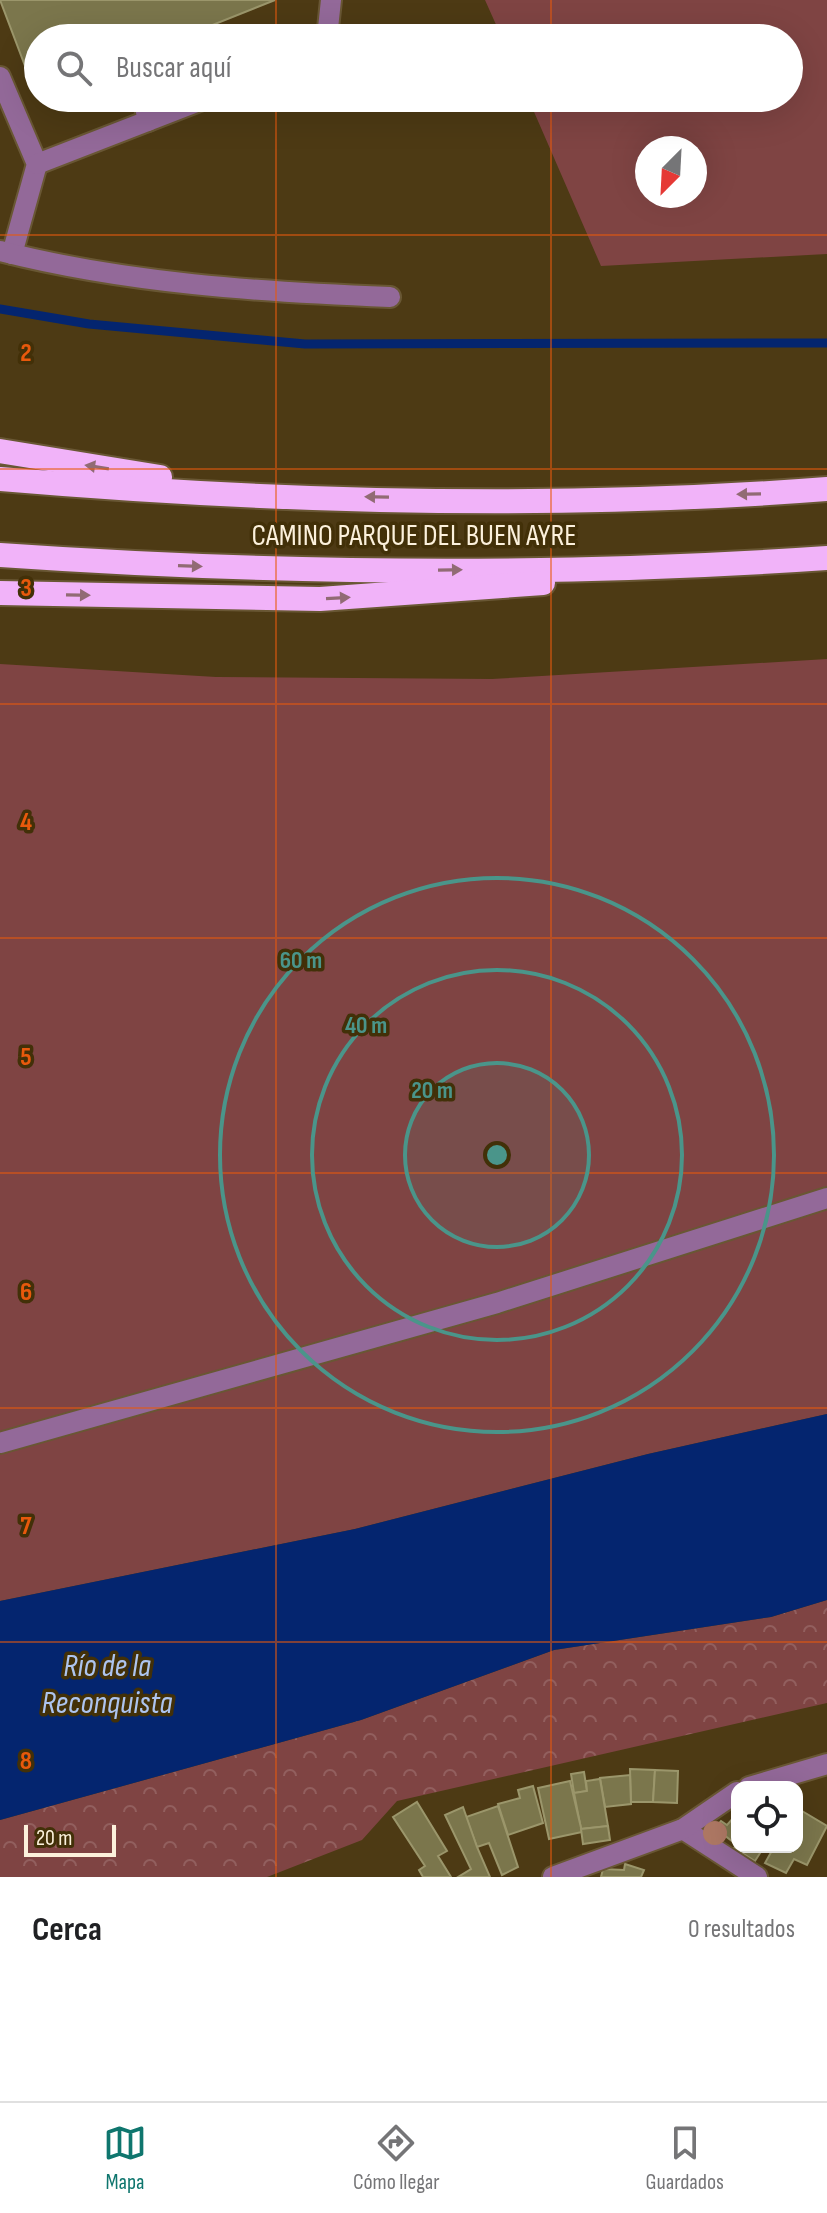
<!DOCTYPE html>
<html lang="es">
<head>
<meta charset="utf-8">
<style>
	:root { --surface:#fff; --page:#f2f2f2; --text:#202124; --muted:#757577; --line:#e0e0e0; --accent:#0f766e }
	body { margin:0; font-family:"Sofia Sans Condensed",sans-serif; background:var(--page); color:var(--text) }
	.controls { position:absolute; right:24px; bottom:24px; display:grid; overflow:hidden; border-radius:16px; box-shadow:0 8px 32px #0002 }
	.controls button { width:72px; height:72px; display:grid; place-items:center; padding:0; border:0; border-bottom:2px solid var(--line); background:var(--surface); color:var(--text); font:40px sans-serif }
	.compass { position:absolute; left:635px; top:136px; width:72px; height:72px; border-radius:50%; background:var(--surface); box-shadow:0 8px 32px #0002; rotate:204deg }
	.scale { position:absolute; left:24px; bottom:20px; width:92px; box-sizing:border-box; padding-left:8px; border:4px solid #fcf1dc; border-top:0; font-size:22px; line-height:28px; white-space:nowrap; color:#fcf1dc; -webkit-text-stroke:6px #423008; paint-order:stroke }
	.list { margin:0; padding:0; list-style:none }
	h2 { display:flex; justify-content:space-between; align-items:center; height:104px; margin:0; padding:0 32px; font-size:34px }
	h2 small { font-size:26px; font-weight:400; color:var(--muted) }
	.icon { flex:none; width:44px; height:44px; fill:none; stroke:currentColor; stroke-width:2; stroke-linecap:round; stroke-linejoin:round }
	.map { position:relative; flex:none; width:827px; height:1877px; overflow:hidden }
	.search { position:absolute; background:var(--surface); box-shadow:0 8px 32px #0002; left:24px; right:24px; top:24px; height:88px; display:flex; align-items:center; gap:20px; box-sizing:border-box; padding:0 28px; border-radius:44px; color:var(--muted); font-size:30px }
	.sheet { height:224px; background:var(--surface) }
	nav { display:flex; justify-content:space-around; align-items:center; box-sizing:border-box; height:112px; border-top:2px solid var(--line); background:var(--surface); font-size:22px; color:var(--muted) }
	nav a { display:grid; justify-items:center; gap:4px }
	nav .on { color:var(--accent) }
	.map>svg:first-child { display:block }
	.forest { fill:url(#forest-crowns) }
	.park { fill:#7f4443; fill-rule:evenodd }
	.water { fill:#04256f }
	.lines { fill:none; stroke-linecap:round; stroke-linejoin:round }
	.stream { stroke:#04256f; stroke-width:9 }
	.building { fill:#7b764c; stroke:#9b966b; stroke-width:2 }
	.minor-casing { stroke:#695734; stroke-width:24 }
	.highway-casing { stroke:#695734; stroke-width:28 }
	.minor { stroke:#936999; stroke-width:20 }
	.highway { stroke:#f1b3f9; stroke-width:24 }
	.tree { fill:#ae7864 }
	.oneway { fill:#916b74 }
	.grid { fill:none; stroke:#e8590c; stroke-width:2; stroke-opacity:0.55 }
	.ring { fill:none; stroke:#4a958a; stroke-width:4 }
	.labels { text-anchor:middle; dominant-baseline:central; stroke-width:7; stroke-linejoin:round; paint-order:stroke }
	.street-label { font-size:30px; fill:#fcf1dc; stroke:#423008 }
	.water-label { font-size:32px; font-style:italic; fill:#adc4ef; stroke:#423008 }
	.grid-label { font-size:26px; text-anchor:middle; font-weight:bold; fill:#e8590c; stroke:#423008; stroke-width:7; stroke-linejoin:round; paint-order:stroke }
	.centre { fill:#4a958a; stroke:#423008; stroke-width:4 }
	.ring-label { font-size:24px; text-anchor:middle; font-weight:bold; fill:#4a958a; stroke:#423008; stroke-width:7; stroke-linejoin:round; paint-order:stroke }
</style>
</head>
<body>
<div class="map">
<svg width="827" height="1877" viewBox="0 0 827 1877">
	<defs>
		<pattern id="forest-crowns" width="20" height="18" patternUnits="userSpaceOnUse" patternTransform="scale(2)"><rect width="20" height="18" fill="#7f4443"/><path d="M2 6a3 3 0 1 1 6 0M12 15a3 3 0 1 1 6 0" fill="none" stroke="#925f5e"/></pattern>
	</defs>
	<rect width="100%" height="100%" fill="#4d3a14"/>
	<!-- forest -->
	<path class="forest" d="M827,1600V1703L397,1801L362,1840L267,1877H0V1820L361,1720L554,1650L771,1617Z"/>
	<!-- park -->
	<g class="park">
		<path d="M485,0H827V254L601,266L528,98H789V38H502ZM695,148V196H647V148Z"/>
		<path d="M827,659V1414L648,1454L355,1529L0,1601V664L216,677L492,679Z"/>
	</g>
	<!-- water -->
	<path class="water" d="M827,1414V1600L771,1617L554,1650L361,1720L0,1820V1601L355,1529L648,1454Z"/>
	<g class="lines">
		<!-- stream -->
		<path class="stream" d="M0,309L89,324L305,344L827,343"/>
	</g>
	<!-- building -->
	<g class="building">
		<path d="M0,0H275L180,38H38L36,95Z"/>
		<path d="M630,1769L655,1770L653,1802H631Z"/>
		<path d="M655,1770L678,1771L677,1803L653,1802Z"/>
		<path d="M584,1772L587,1791L574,1793L571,1774Z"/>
		<path d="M630,1775L631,1804L605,1807L600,1778Z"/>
		<path d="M600,1779L608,1826L581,1829L574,1793L587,1791L586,1781Z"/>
		<path d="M570,1781L582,1832L549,1839L538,1788Z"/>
		<path d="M533,1786L543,1823L508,1835L498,1804L520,1798L518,1790Z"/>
		<path d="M417,1802L447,1851L438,1856L451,1877H423L419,1870L425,1866L393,1817Z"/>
		<path d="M498,1806L518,1867L502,1875L489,1843L477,1847L466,1817Z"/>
		<path d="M463,1807L477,1847L490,1877H458L471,1869L445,1815Z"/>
		<path d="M797,1808L827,1826L807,1865L794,1859L786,1873L765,1863L774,1847H797Z"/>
		<path d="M736,1815L737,1816V1845L715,1828L721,1821L727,1825Z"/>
		<path d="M608,1826L610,1840L583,1844L581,1829Z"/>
		<path d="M737,1845V1847H764L755,1861L734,1848Z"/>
		<path d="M625,1864L644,1870L641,1877H601L603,1869L624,1870Z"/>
	</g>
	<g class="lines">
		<!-- minor casing -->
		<g class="minor-casing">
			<g id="minor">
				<path d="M327,38L331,0"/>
				<path d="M0,77L37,164L12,254"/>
				<path d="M143,98L148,121"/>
				<path d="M37,164L207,98"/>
				<path d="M0,251C125,283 260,292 390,297"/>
				<path d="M0,1443L497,1303L827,1198"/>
				<path d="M749,1787L827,1764"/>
				<path d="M683,1829L757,1877"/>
				<path d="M553,1877L683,1829L737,1792"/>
			</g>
		</g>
		<!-- highway casing -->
		<g class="highway-casing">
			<g id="highway">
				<path d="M0,451L160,477"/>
				<path d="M0,479C270,502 557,510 827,489"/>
				<path d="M0,555C275,574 552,577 827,558"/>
				<path d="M0,593L320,599L543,583"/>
			</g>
		</g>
		<!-- minor -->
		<use href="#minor" class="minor"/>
		<!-- highway -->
		<use href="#highway" class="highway"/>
	</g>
	<!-- trees -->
	<circle class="tree" cx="715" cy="1833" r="12"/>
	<!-- one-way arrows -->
	<defs><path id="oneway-solid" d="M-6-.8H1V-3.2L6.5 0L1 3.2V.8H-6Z" transform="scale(2)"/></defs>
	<g class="oneway">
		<use href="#oneway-solid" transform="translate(97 467) rotate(-171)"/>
		<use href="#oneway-solid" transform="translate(749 494) rotate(179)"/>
		<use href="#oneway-solid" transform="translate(377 497) rotate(-179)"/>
		<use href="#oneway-solid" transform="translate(190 566) rotate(2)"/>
		<use href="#oneway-solid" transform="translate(450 570) rotate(-1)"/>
		<use href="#oneway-solid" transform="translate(78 595) rotate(1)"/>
		<use href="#oneway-solid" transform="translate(338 598) rotate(-3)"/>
	</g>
	<!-- grid -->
	<path class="grid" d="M276,0V38M551,0V38M276,98V1877M551,98V1877M0,235H827M0,469H827M0,704H827M0,938H827M0,1173H827M0,1408H827M0,1642H827"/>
	<!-- distance rings -->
	<circle cx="497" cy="1155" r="92" fill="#4a958a" fill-opacity=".12"/>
	<g class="ring">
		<circle cx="497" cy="1155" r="92"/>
		<circle cx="497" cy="1155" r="185"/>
		<circle cx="497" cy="1155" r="277"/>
	</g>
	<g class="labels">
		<!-- street labels -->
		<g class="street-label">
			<text x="414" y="536">CAMINO PARQUE DEL BUEN AYRE</text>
		</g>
		<!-- water labels -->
		<g class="water-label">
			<text x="107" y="1666">Río de la<tspan x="107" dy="37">Reconquista</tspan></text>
		</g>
	</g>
	<g class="grid-label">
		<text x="26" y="361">2</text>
		<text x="26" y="596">3</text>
		<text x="26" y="830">4</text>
		<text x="26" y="1065">5</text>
		<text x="26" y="1300">6</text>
		<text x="26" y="1534">7</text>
		<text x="26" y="1769">8</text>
	</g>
	<circle cx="497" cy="1155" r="12" class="centre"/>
	<g class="ring-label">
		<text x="301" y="968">60 m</text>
		<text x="366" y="1033">40 m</text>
		<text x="432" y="1098">20 m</text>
	</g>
</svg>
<div class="controls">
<button><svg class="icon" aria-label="locate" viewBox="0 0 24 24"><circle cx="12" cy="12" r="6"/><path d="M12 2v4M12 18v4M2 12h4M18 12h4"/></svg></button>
</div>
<svg class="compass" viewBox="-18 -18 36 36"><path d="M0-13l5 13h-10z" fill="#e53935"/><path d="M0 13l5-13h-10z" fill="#757577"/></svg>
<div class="scale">20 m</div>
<div class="search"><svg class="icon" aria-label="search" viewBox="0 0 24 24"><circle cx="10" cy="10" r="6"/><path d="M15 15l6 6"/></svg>Buscar aquí</div>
</div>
<section class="sheet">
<h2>Cerca<small>0 resultados</small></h2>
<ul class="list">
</ul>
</section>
<nav>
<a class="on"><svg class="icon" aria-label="map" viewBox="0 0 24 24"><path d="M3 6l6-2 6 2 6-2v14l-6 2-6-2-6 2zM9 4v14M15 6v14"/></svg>Mapa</a>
<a><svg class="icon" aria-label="directions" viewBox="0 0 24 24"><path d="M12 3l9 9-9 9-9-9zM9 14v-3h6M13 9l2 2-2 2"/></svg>Cómo llegar</a>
<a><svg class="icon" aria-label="saved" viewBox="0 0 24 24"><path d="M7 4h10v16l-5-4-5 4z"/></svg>Guardados</a>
</nav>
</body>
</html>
